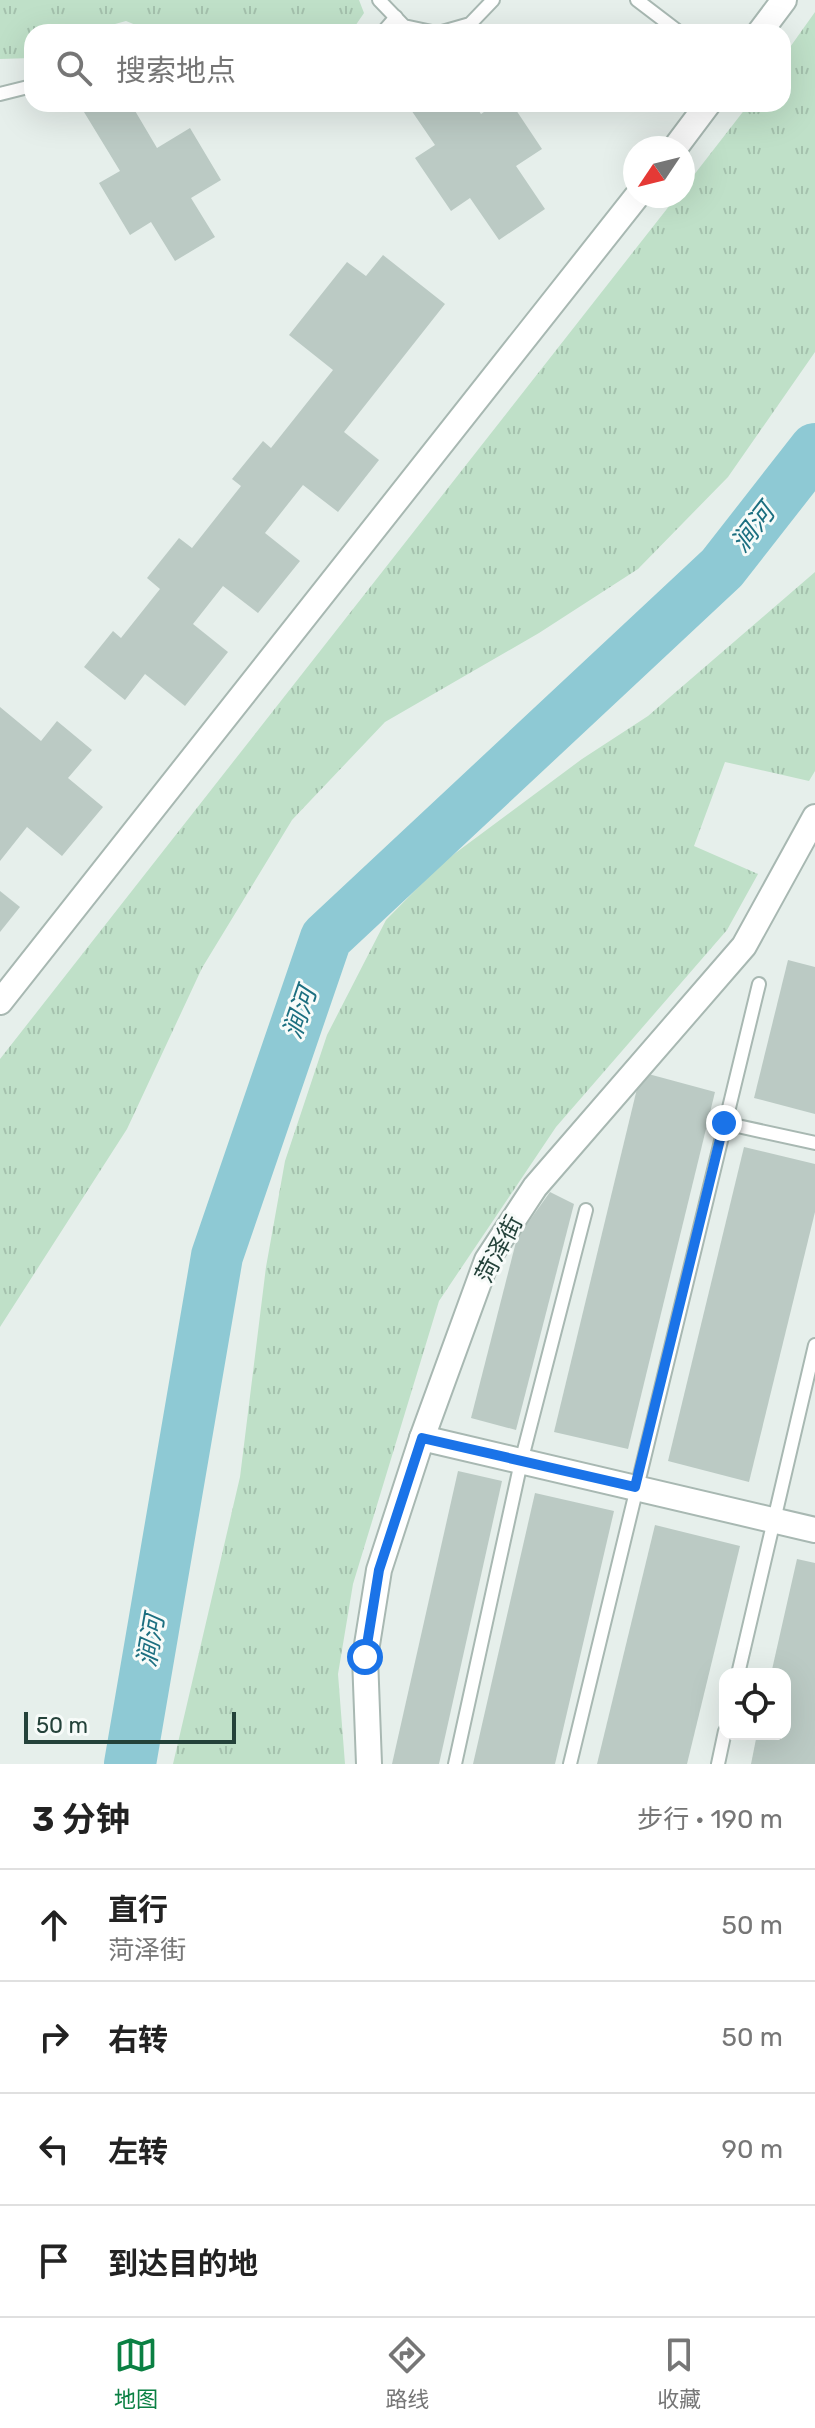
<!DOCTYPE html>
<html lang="zh">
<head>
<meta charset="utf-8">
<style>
	:root { --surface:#fff; --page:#f6f6f6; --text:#222; --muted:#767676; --line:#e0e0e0; --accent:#0b8043 }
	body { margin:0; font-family:Rubik,"Noto Sans SC",sans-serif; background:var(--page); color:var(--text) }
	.controls { position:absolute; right:24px; bottom:24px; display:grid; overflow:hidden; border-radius:16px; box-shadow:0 8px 32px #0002 }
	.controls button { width:72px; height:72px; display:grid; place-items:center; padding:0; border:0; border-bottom:2px solid var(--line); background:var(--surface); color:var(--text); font:40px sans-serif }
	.compass { position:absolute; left:623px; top:136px; width:72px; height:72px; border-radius:50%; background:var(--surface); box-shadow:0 8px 32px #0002; rotate:235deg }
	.scale { position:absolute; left:24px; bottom:20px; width:212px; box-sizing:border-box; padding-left:8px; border:4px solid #24423a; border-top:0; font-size:22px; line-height:28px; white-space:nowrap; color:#24423a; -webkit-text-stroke:6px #f7fbf9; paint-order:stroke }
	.stop { position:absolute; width:24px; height:24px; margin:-18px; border:6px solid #1a73e8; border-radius:50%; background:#fff }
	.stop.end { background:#1a73e8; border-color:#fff; box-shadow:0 2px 8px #0008 }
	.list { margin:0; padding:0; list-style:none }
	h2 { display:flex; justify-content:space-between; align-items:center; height:104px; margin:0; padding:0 32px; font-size:34px }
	h2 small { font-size:26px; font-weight:400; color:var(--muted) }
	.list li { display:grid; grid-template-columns:52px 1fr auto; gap:24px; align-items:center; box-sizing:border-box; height:112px; padding:0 32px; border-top:2px solid var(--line) }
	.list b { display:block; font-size:30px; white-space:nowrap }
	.list p { margin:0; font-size:26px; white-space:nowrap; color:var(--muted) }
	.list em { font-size:26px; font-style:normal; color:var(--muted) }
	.icon { flex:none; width:44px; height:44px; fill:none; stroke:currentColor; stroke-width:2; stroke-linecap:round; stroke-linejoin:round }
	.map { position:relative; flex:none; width:815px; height:1764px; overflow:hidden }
	.search { position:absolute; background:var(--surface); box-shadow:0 8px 32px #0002; left:24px; right:24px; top:24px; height:88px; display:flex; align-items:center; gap:20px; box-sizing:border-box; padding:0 28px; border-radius:24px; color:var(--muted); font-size:30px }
	.sheet { height:552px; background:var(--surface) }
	nav { display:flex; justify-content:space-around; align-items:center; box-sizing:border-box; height:112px; border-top:2px solid var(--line); background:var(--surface); font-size:22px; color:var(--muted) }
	nav a { display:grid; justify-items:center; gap:4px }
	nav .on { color:var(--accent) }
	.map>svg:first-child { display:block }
	.grass { fill:url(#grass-tufts) }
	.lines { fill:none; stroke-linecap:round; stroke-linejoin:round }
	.river { stroke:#8ec9d4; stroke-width:52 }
	.building { fill:#bbcac4 }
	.service-casing { stroke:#a8b8b2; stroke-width:16 }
	.minor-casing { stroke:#a8b8b2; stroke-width:28 }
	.service { stroke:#fff; stroke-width:12 }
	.minor { stroke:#fff; stroke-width:24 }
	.route { stroke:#1a73e8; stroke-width:10 }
	.labels { text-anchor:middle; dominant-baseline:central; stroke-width:6; stroke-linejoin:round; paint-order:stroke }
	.street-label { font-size:24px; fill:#24423a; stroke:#f7fbf9 }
	.water-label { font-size:26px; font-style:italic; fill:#1c6f80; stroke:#f7fbf9 }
</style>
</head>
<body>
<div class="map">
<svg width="815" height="1764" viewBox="0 0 815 1764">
	<defs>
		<pattern id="grass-tufts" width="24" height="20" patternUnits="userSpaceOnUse" patternTransform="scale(2)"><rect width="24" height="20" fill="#bfe0c8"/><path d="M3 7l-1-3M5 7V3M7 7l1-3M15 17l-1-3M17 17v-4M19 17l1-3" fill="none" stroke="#a4c1ad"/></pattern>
	</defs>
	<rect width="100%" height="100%" fill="#e6efeb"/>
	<!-- grass -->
	<g class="grass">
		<path d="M0,0H359L364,13L351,32H153L126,21L86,32H32V58L0,59Z"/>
		<path d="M815,12V352L728,477L638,569L539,633L385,722L292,820L202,968L127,1129L0,1327V1059L677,196H683V189L749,104H783V57Z"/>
		<path d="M815,572V771L809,781L725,762L694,846L758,874L727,930L556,1127L439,1301L353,1584L338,1674L345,1764H173L240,1477L266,1267L285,1161L327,1035L386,920L442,863L582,759L648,716Z"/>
	</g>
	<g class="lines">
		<!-- river -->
		<path class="river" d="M130,1764L217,1256L326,938L722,568L815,449"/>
	</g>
	<!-- building -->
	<g class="building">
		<path d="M97,104H131L157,148L190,128L221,180L191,198L215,237L175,261L151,222L130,235L99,183L120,171L84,112Z"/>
		<path d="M407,104H474L481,114L496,104H512L542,149L516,166L545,209L499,240L470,198L451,211L415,158L435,145Z"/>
		<path d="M383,255L445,304L344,432L379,460L338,512L303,485L265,533L300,561L258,613L223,586L193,624L228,652L185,706L145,674L125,700L84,667L113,631L121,638L160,589L147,578L179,538L192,548L241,486L232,479L263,441L271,448L333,370L289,335L347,262L366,276Z"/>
		<path d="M0,707L41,741L57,721L92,750L68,778L103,807L62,856L27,827L0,861Z"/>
		<path d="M0,891L20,907L0,932Z"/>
		<path d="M788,960L815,967V1114L754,1098Z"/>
		<path d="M641,1072L715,1092L628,1449L554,1432Z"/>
		<path d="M744,1147L815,1164V1212L749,1482L668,1461Z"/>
		<path d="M550,1192L574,1204L516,1430L471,1418L517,1238Z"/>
		<path d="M458,1471L502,1481L439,1764H392Z"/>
		<path d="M535,1493L614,1511L555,1764H473Z"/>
		<path d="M655,1525L740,1546L687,1764H597Z"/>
		<path d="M797,1559L815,1563V1764H751L757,1734H785V1674H771Z"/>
	</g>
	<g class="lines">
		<!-- service casing -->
		<g class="service-casing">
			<g id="service">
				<path d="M379,0L404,26L432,32"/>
				<path d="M637,0L679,32"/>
				<path d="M383,32L396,17"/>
				<path d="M442,32L470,24L493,0"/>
				<path d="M0,94L32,86"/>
				<path d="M724,1123L815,1143"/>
				<path d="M738,1674L815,1345"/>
				<path d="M455,1764L521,1462L586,1210"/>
				<path d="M570,1764L759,984"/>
				<path d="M718,1764L725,1731"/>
			</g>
		</g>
		<!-- minor casing -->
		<g class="minor-casing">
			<g id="minor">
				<path d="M760,32L784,0"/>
				<path d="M675,148L708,104"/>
				<path d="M0,1002L637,196"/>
				<path d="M422,1438L815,1530"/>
				<path d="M369,1764L365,1657L379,1570L422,1438L487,1260L535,1187L744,946L815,817"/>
			</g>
		</g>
		<!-- service -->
		<use href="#service" class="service"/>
		<!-- minor -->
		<use href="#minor" class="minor"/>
	</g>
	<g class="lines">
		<!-- route -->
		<path class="route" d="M365,1657L379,1570L422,1438L635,1487L724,1123"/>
	</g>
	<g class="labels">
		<!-- street labels -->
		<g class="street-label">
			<text transform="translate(499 1249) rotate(-62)">菏泽街</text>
		</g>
		<!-- water labels -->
		<g class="water-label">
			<text transform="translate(753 528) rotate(-52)">涧河</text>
			<text transform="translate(300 1013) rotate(-71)">涧河</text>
			<text transform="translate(151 1641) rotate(-80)">涧河</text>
		</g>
	</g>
</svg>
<div class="controls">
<button><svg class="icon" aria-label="locate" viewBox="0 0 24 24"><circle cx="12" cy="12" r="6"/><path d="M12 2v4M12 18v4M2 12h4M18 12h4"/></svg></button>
</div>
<svg class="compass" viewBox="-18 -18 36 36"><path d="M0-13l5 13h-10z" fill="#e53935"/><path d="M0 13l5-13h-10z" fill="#767676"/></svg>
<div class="scale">50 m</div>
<div class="stop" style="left:365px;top:1657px"></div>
<div class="stop end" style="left:724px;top:1123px"></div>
<div class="search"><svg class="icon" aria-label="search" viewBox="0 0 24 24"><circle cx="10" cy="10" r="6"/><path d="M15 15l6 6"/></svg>搜索地点</div>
</div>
<section class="sheet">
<h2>3 分钟<small>步行 · 190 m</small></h2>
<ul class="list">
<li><svg class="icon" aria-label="ahead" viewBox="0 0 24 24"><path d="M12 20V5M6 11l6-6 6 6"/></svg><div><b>直行</b><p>菏泽街</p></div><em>50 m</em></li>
<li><svg class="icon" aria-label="right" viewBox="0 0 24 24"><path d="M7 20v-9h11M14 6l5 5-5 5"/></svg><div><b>右转</b></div><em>50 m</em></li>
<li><svg class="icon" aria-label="left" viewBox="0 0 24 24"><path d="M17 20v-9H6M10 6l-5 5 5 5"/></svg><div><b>左转</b></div><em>90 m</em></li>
<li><svg class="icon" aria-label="arrive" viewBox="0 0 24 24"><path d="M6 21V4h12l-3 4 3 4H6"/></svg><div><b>到达目的地</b></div></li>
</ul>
</section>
<nav>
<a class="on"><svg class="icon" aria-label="map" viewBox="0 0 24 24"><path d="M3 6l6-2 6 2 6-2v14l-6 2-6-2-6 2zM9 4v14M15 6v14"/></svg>地图</a>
<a><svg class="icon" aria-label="directions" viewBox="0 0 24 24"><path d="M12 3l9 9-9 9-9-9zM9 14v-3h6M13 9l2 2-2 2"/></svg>路线</a>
<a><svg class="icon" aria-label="saved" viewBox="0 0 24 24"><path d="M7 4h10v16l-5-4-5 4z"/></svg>收藏</a>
</nav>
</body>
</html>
